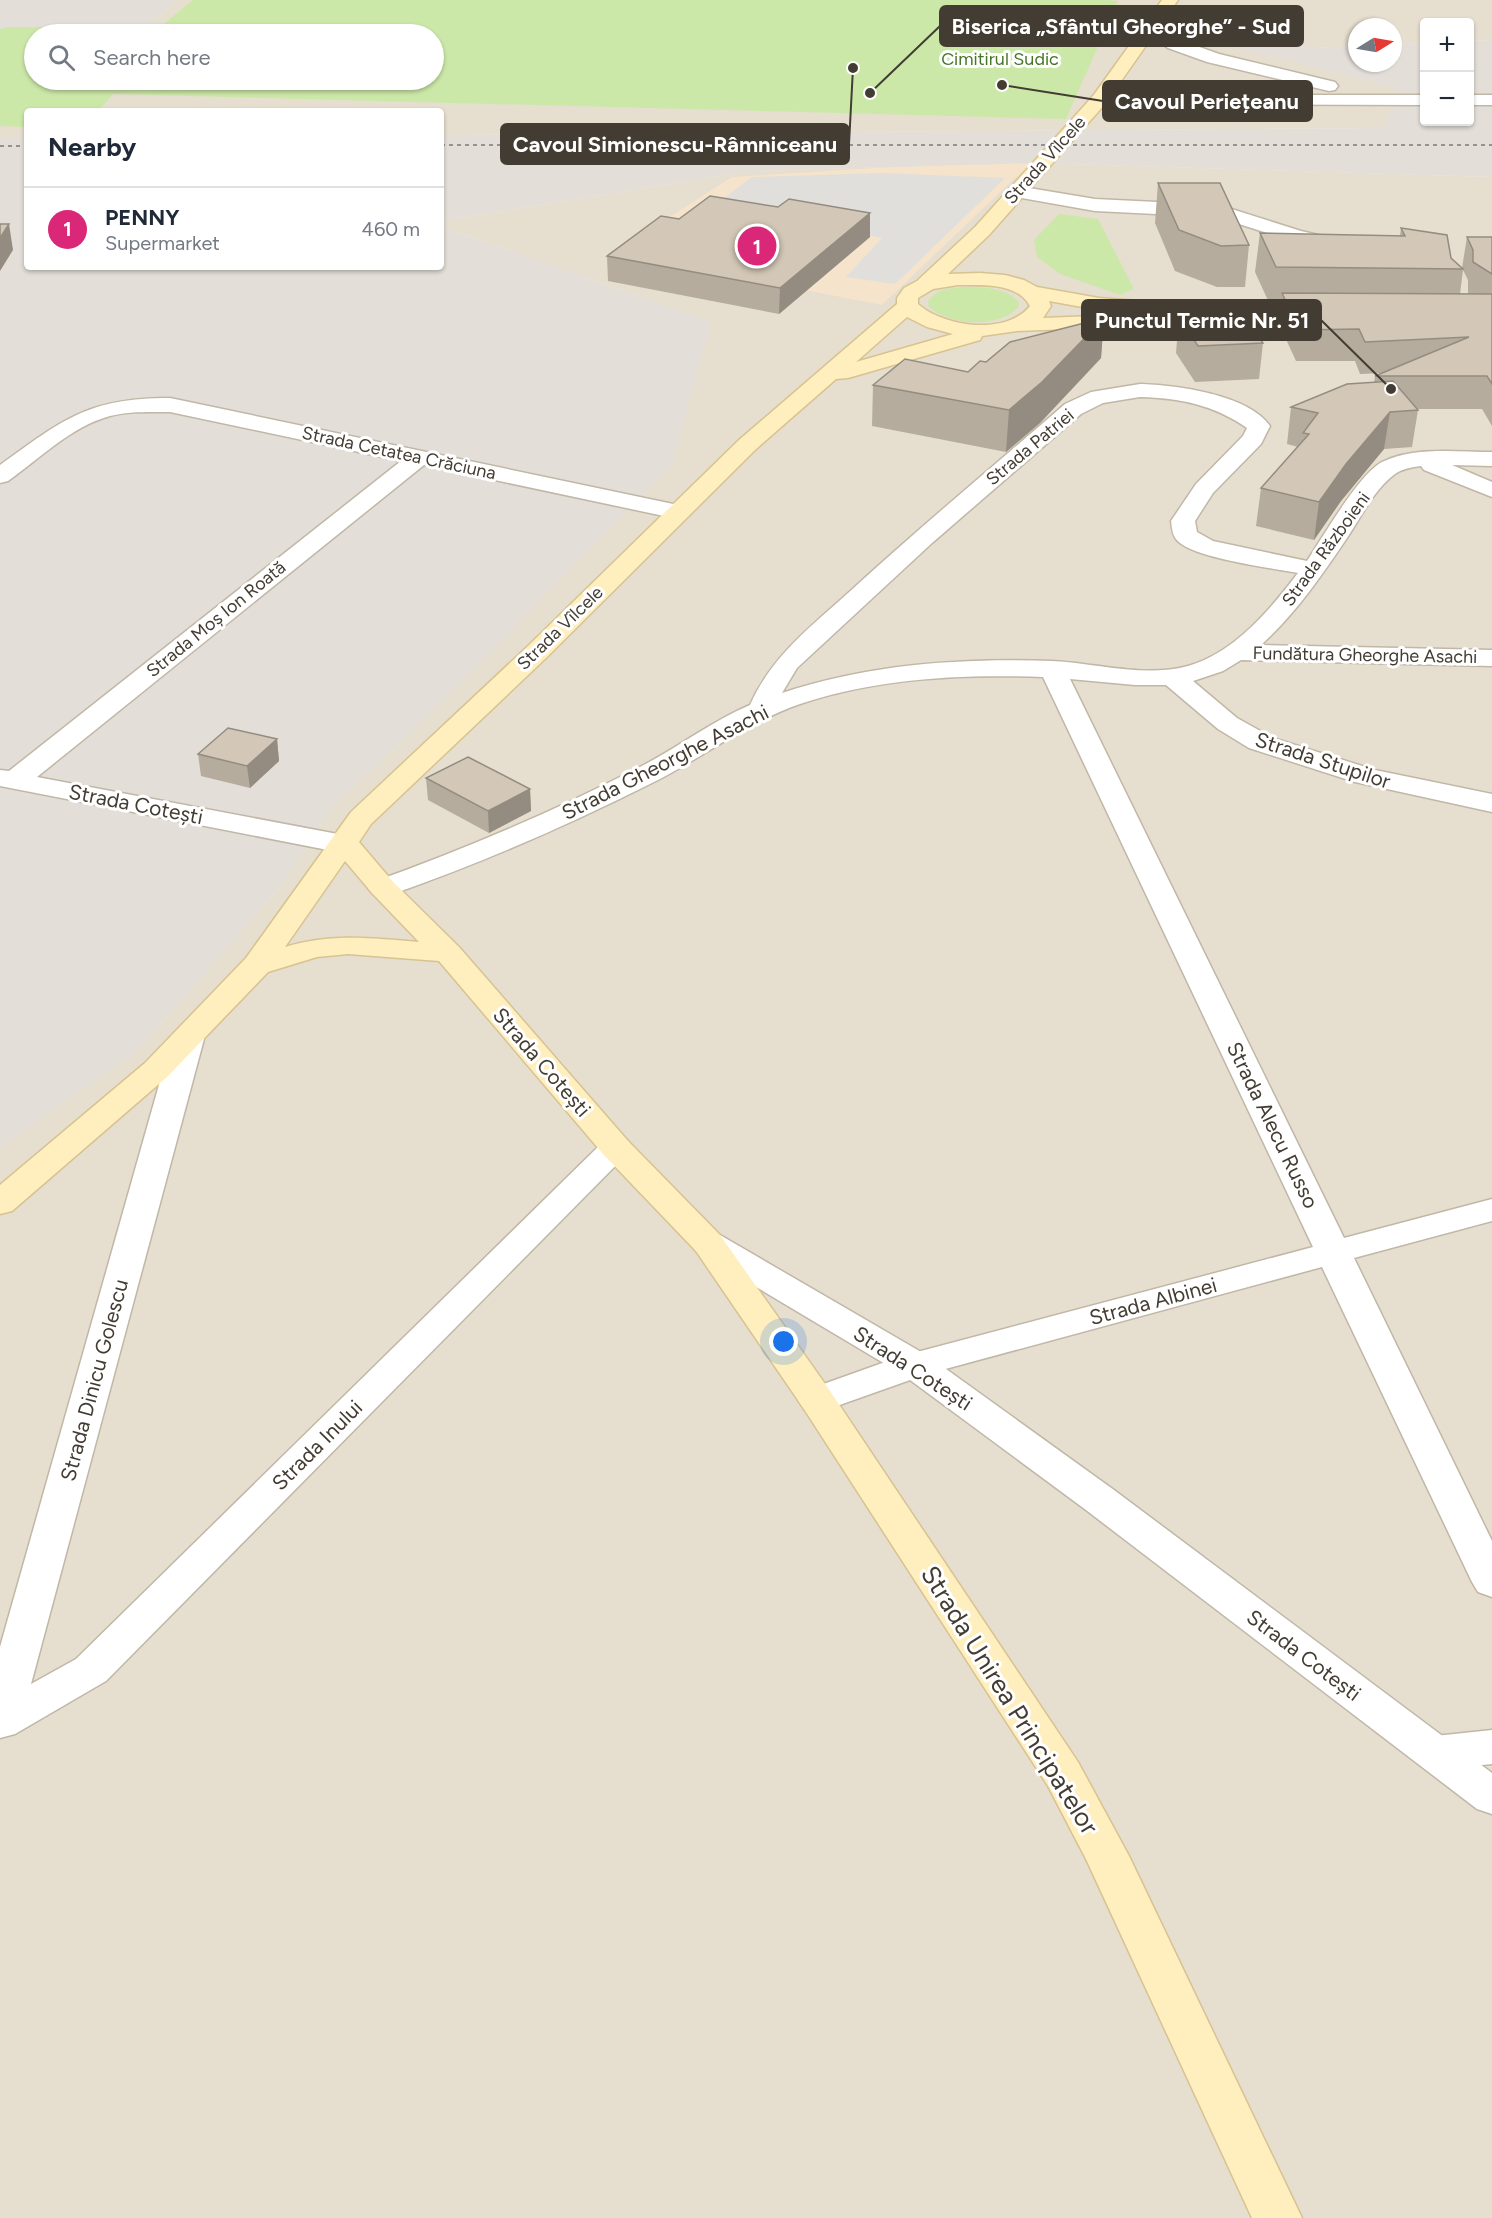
<!DOCTYPE html>
<html lang="en">
<head>
<meta charset="utf-8">
<style>
	:root { --surface:#fff; --page:#f6f6f7; --text:#1f2937; --muted:#747a83; --line:#e0e1e3; --accent:#db2777 }
	body { margin:0; font-family:Figtree,sans-serif; background:var(--page); color:var(--text) }
	.controls { position:absolute; right:18px; top:18px; display:grid; overflow:hidden; border-radius:6px; box-shadow:0 2px 4px #0004 }
	.controls button { width:54px; height:54px; display:grid; place-items:center; padding:0; border:0; border-bottom:2px solid var(--line); background:var(--surface); color:var(--text); font:30px sans-serif }
	.compass { position:absolute; left:1348px; top:18px; width:54px; height:54px; border-radius:50%; background:var(--surface); box-shadow:0 2px 4px #0004; rotate:79deg }
	.you { position:absolute; left:784px; top:1342px; width:21px; height:21px; margin:-15px; border:4px solid #fff; border-radius:50%; background:#1a73e8; box-shadow:0 0 0 9px #1a73e833 }
	.badge { display:grid; place-items:center; width:39px; height:39px; border-radius:50%; background:var(--accent); color:#fff; font-size:20px; font-weight:700 }
	.pin { position:absolute; translate:-50% -50%; border:3px solid #fff; box-shadow:0 2px 6px #0006 }
	.list { margin:0; padding:0; list-style:none }
	h2 { display:flex; justify-content:space-between; align-items:center; height:78px; margin:0; padding:0 24px; font-size:26px }
	h2 small { font-size:20px; font-weight:400; color:var(--muted) }
	.list li { display:grid; grid-template-columns:39px 1fr auto; gap:18px; align-items:center; box-sizing:border-box; height:84px; padding:0 24px; border-top:2px solid var(--line) }
	.list b { display:block; font-size:22px; white-space:nowrap }
	.list p { margin:0; font-size:20px; white-space:nowrap; color:var(--muted) }
	.list em { font-size:20px; font-style:normal; color:var(--muted) }
	.icon { flex:none; width:33px; height:33px; fill:none; stroke:currentColor; stroke-width:2; stroke-linecap:round; stroke-linejoin:round }
	.map { position:relative; flex:none; width:1492px; height:2218px; overflow:hidden }
	.search { position:absolute; background:var(--surface); box-shadow:0 2px 4px #0004; left:24px; top:24px; width:420px; height:66px; display:flex; align-items:center; gap:15px; box-sizing:border-box; padding:0 21px; border-radius:33px; color:var(--muted); font-size:22px }
	.panel { position:absolute; background:var(--surface); box-shadow:0 2px 4px #0004; left:24px; top:108px; width:420px; height:162px; border-radius:6px }
	.map>svg:first-child { display:block }
	.residential { fill:#e6decf }
	.commercial { fill:#f5e3cb }
	.industrial { fill:#e3ded7 }
	.green { fill:#cce8a8; fill-rule:evenodd }
	.parking { fill:#e1dfdb }
	.lines { fill:none; stroke-linecap:round; stroke-linejoin:round }
	.minor-casing { stroke:#c0b7a7; stroke-width:3 }
	.tertiary-casing { stroke:#c0b7a7; stroke-width:3 }
	.secondary-casing { stroke:#d7c391; stroke-width:3 }
	.minor { fill:#fff; fill-rule:evenodd }
	.tertiary { fill:#fff; fill-rule:evenodd }
	.secondary { fill:#ffeebe; fill-rule:evenodd }
	.rail { stroke:#939393; stroke-width:2; stroke-dasharray:4 4; stroke-linecap:butt }
	.wall { fill:#b5ac9d; fill-rule:evenodd }
	.shaded-wall { fill:#948c80 }
	.building { fill:#d3c8b7; stroke:#948c80; stroke-width:1.5 }
	.labels { text-anchor:middle; dominant-baseline:central; stroke-width:6; stroke-linejoin:round; paint-order:stroke }
	.far-park-label { font-size:18px; fill:#457625; stroke:#fff }
	.far-street-label { font-size:18px; fill:#433c32; stroke:#fff }
	.street-label { font-size:21px; fill:#433c32; stroke:#fff }
	.near-street-label { font-size:26px; fill:#433c32; stroke:#fff }
	.leader { fill:none; stroke:#433c32; stroke-width:2 }
	.callout-dot { fill:#433c32; stroke:#fff; stroke-width:2 }
	.callout { fill:#433c32; stroke:#433c32; stroke-width:2 }
	.callout-label { font-size:22px; text-anchor:middle; font-weight:bold; fill:#fff }
</style>
</head>
<body>
<div class="map">
<svg width="1492" height="2218" viewBox="0 0 1492 2218">
	<rect width="100%" height="100%" fill="#f2ede2"/>
	<!-- residential -->
	<g class="residential">
		<path d="M177,0H1492V40L1470,41V22H1424V43L1393,44V27H1357V46L1312,48L1208,40L1398,88L1385,128L441,135V111H27V138H0V103L89,80H434V34H139Z"/>
		<path d="M1035,163L1492,177V2218H0V1147L136,1052L280,887L336,803L414,730L711,322L441,226V221L752,171Z"/>
	</g>
	<!-- commercial -->
	<path class="commercial" d="M1035,163L1014,179L882,305L613,253L732,177L888,167Z"/>
	<!-- industrial -->
	<g class="industrial">
		<path d="M0,0H177L139,34H34V80L0,103Z"/>
		<path d="M1297,38L1312,48L1357,46V63H1393V44L1424,43V122H1470V41L1492,40V177L1035,163L752,171L441,221V135L1385,128L1397,88L1206,40Z"/>
		<path d="M0,138H27V267H441V226L711,322L672,465L414,730L336,803L280,887L136,1052L0,1147Z"/>
	</g>
	<!-- green -->
	<g class="green">
		<path d="M193,0H1104L1118,1L1066,119L113,94L98,111H27V127L0,126V29L8,27L159,28ZM34,34H434V80H34Z"/>
		<path d="M1059,214L1098,219L1134,289L1120,295L1060,274L1037,257L1034,240Z"/>
		<path d="M963,287C982,287 1005,287 1019,302L1018,308C997,329 950,325 929,307L928,302C935,289 950,288 963,287Z"/>
	</g>
	<!-- parking -->
	<path class="parking" d="M883,173L1005,178L895,284L846,277L882,238L715,205L752,177Z"/>
	<g class="lines">
		<!-- minor casing -->
		<g class="minor-casing">
			<g id="minor">
				<path d="M1017,186L1095,199L1219,205L1301,231L1340,240L1343,244L1340,248L1333,250L1289,240L1217,217L1095,211L1010,196L1007,192L1010,188Z"/>
				<path d="M1140,384C1175,385 1248,394 1270,426L1261,444L1213,493L1195,521L1197,532L1213,541L1307,561C1323,537 1359,474 1382,462C1415,446 1457,452 1492,452V466L1452,465L1492,482V497L1424,470L1421,466C1412,467 1402,469 1395,474C1374,489 1360,519 1345,541C1320,578 1295,614 1261,645L1492,650V666L1241,660L1223,671L1193,681L1237,718L1273,738L1375,770L1492,794V812L1355,782L1249,748L1218,729L1166,685H1135L1070,679L1344,1238L1492,1199V1221L1354,1258L1492,1541V1597L1478,1592L1472,1582L1322,1267L927,1374L817,1413L804,1409L798,1400L804,1391L902,1356L1313,1247L1043,677C961,674 878,678 800,704C748,722 705,756 656,781C571,824 484,862 393,894L383,897L373,894L368,888L373,882C463,850 552,812 638,768C676,749 710,722 750,705C773,653 817,622 858,584C926,522 996,464 1065,404L1091,392ZM1140,397C1180,398 1214,405 1247,428L1243,436L1196,484L1171,521C1172,527 1172,534 1176,539C1190,558 1272,568 1298,573C1270,610 1234,653 1188,666C1144,678 1096,663 1052,661C960,658 870,664 782,693L797,668L932,543L1081,414L1103,403Z"/>
				<path d="M170,398L678,505L686,507L690,512L686,517L678,519L424,465L37,777L343,835L353,838L357,844L353,850L343,853L0,786V770L9,771L401,461L170,412C150,412 129,411 110,416C72,426 39,459 8,481L0,483V465C64,419 88,398 170,398Z"/>
				<path d="M188,1029L199,1032L204,1039L31,1684L76,1659L604,1141L616,1138L628,1141L633,1148L106,1681L15,1734L0,1738V1647L172,1039L177,1032Z"/>
				<path d="M1492,1730V1764L1435,1770L1420,1765L1414,1753L1420,1741L1435,1736Z"/>
			</g>
		</g>
		<!-- tertiary casing -->
		<g class="tertiary-casing">
			<g id="tertiary">
				<path d="M1150,22L1156,23L1180,40L1219,54L1335,82L1338,86L1335,90L1329,91L1207,62L1168,48L1144,31L1142,27L1144,23Z"/>
				<path d="M1099,95H1424V105L1093,104L1090,100L1093,96Z"/>
				<rect x="1470" y="95" width="22" height="10"/>
				<path d="M708,1232L720,1235L928,1356L1114,1490L1492,1773V1814L1477,1809L1086,1510L902,1374L696,1251L690,1243L696,1235Z"/>
			</g>
		</g>
		<!-- secondary casing -->
		<g class="secondary-casing">
			<path id="secondary" d="M1162,0H1178L1105,104L989,235L948,274L980,273L1005,275L1024,280L1037,287L1099,298L1165,303L1193,309L1324,310L1331,312L1334,316L1331,320L1193,321L1165,315L1099,310L1049,301L1051,306L1043,318L1120,315L1127,317L1131,321L1127,325L1120,327L1017,331L982,336L980,340L848,378L836,379L755,450L546,658L371,824L359,842L393,882L459,947L628,1141L720,1235L830,1391L1078,1762L1129,1856L1302,2218H1252L1086,1859L1048,1786L804,1409L696,1251L604,1155L439,961L348,954L317,957L268,972L167,1077L12,1211L0,1214V1185L145,1063L246,958L351,812L528,646L739,440L897,304V298L904,288L917,281L975,227L1093,96ZM958,285C982,285 1017,282 1030,306C1006,336 944,327 918,304V298L933,289ZM907,317L927,327L953,334L856,362ZM345,861L373,894L419,942C371,938 332,933 285,947Z"/>
		</g>
		<!-- minor -->
		<use href="#minor" class="minor"/>
		<!-- tertiary -->
		<use href="#tertiary" class="tertiary"/>
		<!-- secondary -->
		<use href="#secondary" class="secondary"/>
		<!-- rail -->
		<g class="rail">
			<path d="M441,145H1492"/>
			<path d="M0,146H27"/>
		</g>
	</g>
	<!-- wall -->
	<g class="wall">
		<path d="M1158,183L1249,245L1245,287H1217L1175,271L1155,223Z"/>
		<path d="M778,207L870,213V237L779,314L608,281L607,256L679,219Z"/>
		<path d="M1401,228L1451,258L1462,268L1467,237H1492V426L1482,409H1416L1418,410L1412,447L1384,449L1341,501L1314,540L1256,526L1261,488L1298,447L1287,444L1291,407L1374,383L1375,376L1383,373L1360,374L1355,361H1296L1279,324L1281,307H1271L1255,272L1260,233L1400,236ZM1463,270L1468,280V293L1470,294H1460Z"/>
		<path d="M1179,317L1263,343L1259,379L1195,382L1176,353Z"/>
		<path d="M1104,318L1101,358L1040,423L1006,452L872,426L873,385L968,372L986,362Z"/>
		<path d="M277,739L279,761L250,788L201,776L198,754Z"/>
		<path d="M426,778L530,789L531,811L489,833L428,800Z"/>
	</g>
	<!-- shaded-wall -->
	<g class="shaded-wall">
		<path d="M870,213V237L779,314L780,288Z"/>
		<path d="M9,224L13,250L0,271V238Z"/>
		<path d="M1104,318L1101,358L1040,423L1006,452L1009,410Z"/>
		<path d="M1390,412L1384,449L1341,501L1314,540L1319,502L1346,464Z"/>
		<path d="M277,739L279,761L250,788L247,766Z"/>
		<path d="M530,789L531,811L489,833L488,811Z"/>
	</g>
	<!-- building -->
	<g class="building">
		<path d="M1158,183H1220L1249,245L1221,246L1179,230Z"/>
		<path d="M710,196L778,207L789,199L870,213L780,288L607,256L661,216L679,219Z"/>
		<path d="M0,224H9L0,238Z"/>
		<path d="M1401,228L1447,235L1451,258L1463,269L1276,267L1260,233L1405,236Z"/>
		<path d="M1467,237H1492V274L1473,262V250Z"/>
		<path d="M1282,293L1492,294V384L1487,376H1375L1469,337L1365,342L1359,329L1299,330Z"/>
		<path d="M1243,315L1263,343L1198,346L1179,317Z"/>
		<path d="M1104,318L1042,382L1009,410L873,385L905,359L968,372L980,361L986,362L1010,342Z"/>
		<path d="M1393,381L1418,410L1390,412L1346,464L1319,502L1261,488L1309,434L1303,433L1318,413L1291,407L1347,384Z"/>
		<path d="M228,728L277,739L247,766L198,754Z"/>
		<path d="M468,757L530,789L488,811L426,778Z"/>
	</g>
	<g class="labels">
		<!-- far-park labels -->
		<g class="far-park-label">
			<text x="1000" y="59">Cimitirul Sudic</text>
		</g>
		<!-- far-street labels -->
		<g class="far-street-label">
			<text transform="translate(1045 160) rotate(-48)">Strada Vîlcele</text>
			<text transform="translate(1030 447) rotate(-40)">Strada Patriei</text>
			<text transform="translate(399 453) rotate(12)">Strada Cetatea Crăciuna</text>
			<text transform="translate(1326 549) rotate(-54)">Strada Războieni</text>
			<text transform="translate(216 619) rotate(-39)">Strada Moș Ion Roată</text>
			<text transform="translate(560 628) rotate(-44)">Strada Vîlcele</text>
			<text transform="translate(1365 655) rotate(1)">Fundătura Gheorghe Asachi</text>
		</g>
		<!-- street labels -->
		<g class="street-label">
			<text transform="translate(1323 760) rotate(18)">Strada Stupilor</text>
			<text transform="translate(665 762) rotate(-27)">Strada Gheorghe Asachi</text>
			<text transform="translate(136 804) rotate(11)">Strada Cotești</text>
			<text transform="translate(542 1062) rotate(49)">Strada Cotești</text>
			<text transform="translate(1273 1125) rotate(64)">Strada Alecu Russo</text>
			<text transform="translate(1153 1301) rotate(-15)">Strada Albinei</text>
			<text transform="translate(913 1368) rotate(33)">Strada Cotești</text>
			<text transform="translate(94 1380) rotate(-75)">Strada Dinicu Golescu</text>
			<text transform="translate(317 1445) rotate(-45)">Strada Inului</text>
			<text transform="translate(1304 1655) rotate(37)">Strada Cotești</text>
		</g>
		<!-- near-street labels -->
		<g class="near-street-label">
			<text transform="translate(1010 1700) rotate(58)">Strada Unirea Principatelor</text>
		</g>
	</g>
	<!-- callouts -->
	<path class="leader" d="M870 93L940 26M1002 85L1103 101M853 68L849 144M1391 389L1321 320"/>
	<g class="callout-dot">
		<circle cx="870" cy="93" r="6"/>
		<circle cx="1002" cy="85" r="6"/>
		<circle cx="853" cy="68" r="6"/>
		<circle cx="1391" cy="389" r="6"/>
	</g>
	<g class="callout">
		<rect x="940" y="6" width="363" height="40" rx="6"/>
		<rect x="1103" y="81" width="209" height="40" rx="6"/>
		<rect x="501" y="124" width="348" height="40" rx="6"/>
		<rect x="1082" y="300" width="239" height="40" rx="6"/>
	</g>
	<g class="callout-label">
		<text x="1121" y="34">Biserica „Sfântul Gheorghe” - Sud</text>
		<text x="1207" y="109">Cavoul Periețeanu</text>
		<text x="675" y="152">Cavoul Simionescu-Râmniceanu</text>
		<text x="1202" y="328">Punctul Termic Nr. 51</text>
	</g>
</svg>
<div class="controls">
<button>+</button>
<button>−</button>
</div>
<svg class="compass" viewBox="-18 -18 36 36"><path d="M0-13l5 13h-10z" fill="#e53935"/><path d="M0 13l5-13h-10z" fill="#747a83"/></svg>
<div class="you"></div>
<div class="pin badge" style="left:757px;top:246px">1</div>
<div class="search"><svg class="icon" aria-label="search" viewBox="0 0 24 24"><circle cx="10" cy="10" r="6"/><path d="M15 15l6 6"/></svg>Search here</div>
<section class="panel">
<h2>Nearby<small></small></h2>
<ul class="list">
<li><span class="badge">1</span><div><b>PENNY</b><p>Supermarket</p></div><em>460 m</em></li>
</ul>
</section>
</div>
</body>
</html>
